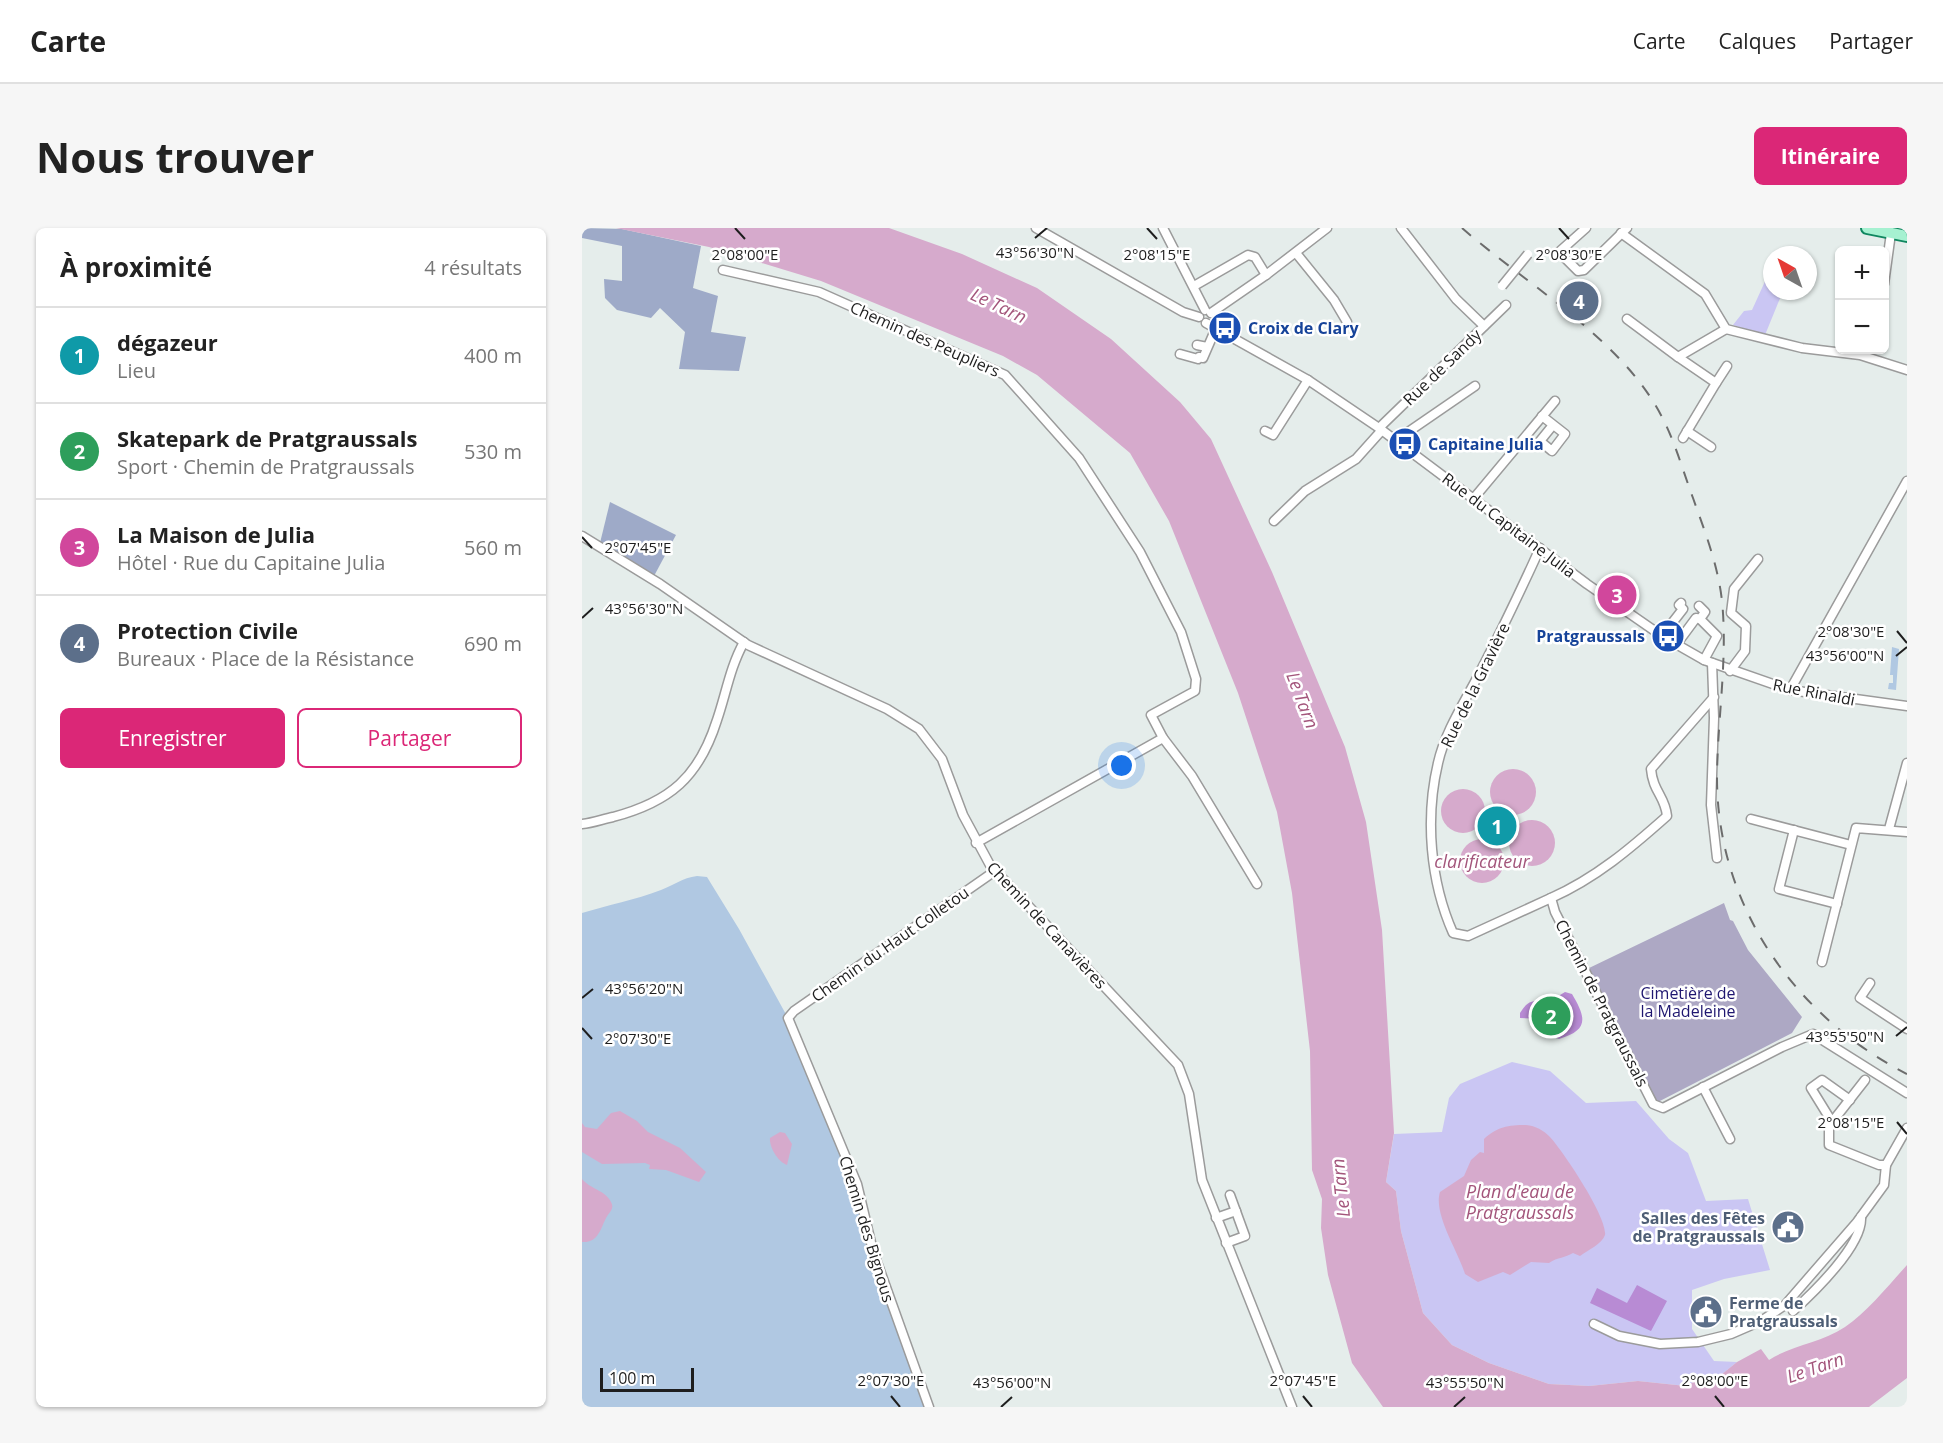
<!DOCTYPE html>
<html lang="fr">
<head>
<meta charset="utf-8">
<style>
	:root { --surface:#fff; --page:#f6f6f6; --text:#222; --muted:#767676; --line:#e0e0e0; --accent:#db2777 }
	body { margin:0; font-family:"Open Sans",sans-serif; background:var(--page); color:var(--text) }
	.controls { position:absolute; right:18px; top:18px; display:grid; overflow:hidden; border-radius:9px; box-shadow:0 2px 4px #0004 }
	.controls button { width:54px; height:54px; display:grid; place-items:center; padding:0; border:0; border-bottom:2px solid var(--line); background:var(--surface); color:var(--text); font:30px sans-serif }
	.compass { position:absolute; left:1181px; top:18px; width:54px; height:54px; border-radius:50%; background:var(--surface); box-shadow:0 2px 4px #0004; rotate:320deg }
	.scale { position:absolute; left:18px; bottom:15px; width:94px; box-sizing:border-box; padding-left:6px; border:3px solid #1e1e1e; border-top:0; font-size:16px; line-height:21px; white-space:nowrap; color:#1e1e1e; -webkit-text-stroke:4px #fff; paint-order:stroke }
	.you { position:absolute; left:540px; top:538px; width:21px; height:21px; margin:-15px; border:4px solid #fff; border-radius:50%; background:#1a73e8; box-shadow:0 0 0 9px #1a73e833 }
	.badge { display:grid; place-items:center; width:39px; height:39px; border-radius:50%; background:var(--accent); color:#fff; font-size:20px; font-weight:700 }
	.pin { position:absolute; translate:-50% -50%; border:3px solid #fff; box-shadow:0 2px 6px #0006 }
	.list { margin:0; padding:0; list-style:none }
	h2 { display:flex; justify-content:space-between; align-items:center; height:78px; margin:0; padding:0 24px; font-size:26px }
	h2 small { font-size:20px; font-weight:400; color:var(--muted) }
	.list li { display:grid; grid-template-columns:39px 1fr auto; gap:18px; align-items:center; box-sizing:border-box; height:96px; padding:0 24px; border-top:2px solid var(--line) }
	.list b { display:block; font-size:22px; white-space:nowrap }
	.list p { margin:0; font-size:20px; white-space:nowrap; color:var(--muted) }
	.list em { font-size:20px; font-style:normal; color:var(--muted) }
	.actions { display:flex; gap:12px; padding:18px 24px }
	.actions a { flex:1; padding:14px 0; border:2px solid var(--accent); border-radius:9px; text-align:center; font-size:21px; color:var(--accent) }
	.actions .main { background:var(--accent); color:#fff }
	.map { position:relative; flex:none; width:1325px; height:1179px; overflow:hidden; border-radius:9px }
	header { display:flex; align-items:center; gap:36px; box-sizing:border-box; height:84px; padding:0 30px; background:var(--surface); border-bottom:2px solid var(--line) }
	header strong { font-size:28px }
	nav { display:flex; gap:33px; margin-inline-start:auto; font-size:21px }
	.intro { display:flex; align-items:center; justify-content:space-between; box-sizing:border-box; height:144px; padding:0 36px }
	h1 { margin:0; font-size:42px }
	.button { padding:15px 27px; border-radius:9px; background:var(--accent); color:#fff; font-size:21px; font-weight:700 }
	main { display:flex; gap:36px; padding:0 36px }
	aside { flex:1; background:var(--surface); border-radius:9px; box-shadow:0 2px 4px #0004 }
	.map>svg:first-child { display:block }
	.grass { fill:#b0c8e2 }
	.forest { fill:#9eaac8 }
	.cemetery { fill:#ada8c4 }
	.park { fill:#cac6f3 }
	.pitch { fill:#b88bd4 }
	.water { fill:#d6aacc }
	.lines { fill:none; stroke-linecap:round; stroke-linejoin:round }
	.minor-casing { stroke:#9b9b9b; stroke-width:11 }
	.major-casing { stroke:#108760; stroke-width:14 }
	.minor { stroke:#fff; stroke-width:8 }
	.major { stroke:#a6f1d1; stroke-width:10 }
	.rail { stroke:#6c6c6c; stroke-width:2; stroke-dasharray:12 12; stroke-linecap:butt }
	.minor-bridge-casing { stroke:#9b9b9b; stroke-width:11; stroke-linecap:butt }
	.minor-bridge { stroke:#fff; stroke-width:8 }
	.ticks { fill:none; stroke:#1e1e1e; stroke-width:2 }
	.labels { text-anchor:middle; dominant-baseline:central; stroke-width:5; stroke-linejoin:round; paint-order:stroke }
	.transit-label { font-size:16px; font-weight:bold; fill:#164399; stroke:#fff; text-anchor:start }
	.street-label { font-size:16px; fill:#1e1e1e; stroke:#fff }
	.park-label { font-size:16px; fill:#1f1770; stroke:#fff }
	.service-label { font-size:16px; font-weight:bold; fill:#4e5e75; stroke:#fff; text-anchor:end }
	.water-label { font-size:18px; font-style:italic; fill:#a3557b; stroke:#fff }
	.ticks-label { font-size:15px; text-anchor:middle; fill:#1e1e1e; stroke:#fff; stroke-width:5; stroke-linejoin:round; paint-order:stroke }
</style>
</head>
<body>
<header>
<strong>Carte</strong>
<nav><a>Carte</a><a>Calques</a><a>Partager</a></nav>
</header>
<div class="intro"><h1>Nous trouver</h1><a class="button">Itinéraire</a></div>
<main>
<aside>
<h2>À proximité<small>4 résultats</small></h2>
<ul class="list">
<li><span class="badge" style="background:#0f9aa8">1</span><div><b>dégazeur</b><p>Lieu</p></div><em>400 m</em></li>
<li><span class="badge" style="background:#2e9e5b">2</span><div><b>Skatepark de Pratgraussals</b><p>Sport · Chemin de Pratgraussals</p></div><em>530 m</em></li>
<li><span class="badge" style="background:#d1479c">3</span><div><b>La Maison de Julia</b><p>Hôtel · Rue du Capitaine Julia</p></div><em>560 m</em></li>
<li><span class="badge" style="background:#5c6f8a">4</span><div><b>Protection Civile</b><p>Bureaux · Place de la Résistance</p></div><em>690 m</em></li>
</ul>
<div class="actions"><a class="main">Enregistrer</a><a>Partager</a></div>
</aside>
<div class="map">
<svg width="1325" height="1179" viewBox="0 0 1325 1179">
	<rect width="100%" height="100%" fill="#e5edeb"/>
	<!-- grass -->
	<g class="grass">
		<path d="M1310,419L1317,421L1314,462L1306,461L1307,455H1311V447H1308Z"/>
		<path d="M115,648L125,649L157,701L206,790L265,932L291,1023L347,1179H0V685C26,677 53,672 79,662C92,657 100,650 115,648Z"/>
	</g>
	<!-- forest -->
	<g class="forest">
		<path d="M0,0L40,1L119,18L111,60L136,68L129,104L164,109L157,143L97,141L103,104L78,80L69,90L35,82L23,70L22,51L40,53V18L0,10Z"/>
		<path d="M28,274L94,307L72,348L18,315Z"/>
	</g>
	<!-- cemetery -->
	<path class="cemetery" d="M1142,675L1148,692L1151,693L1166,722L1220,789L1210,805L1074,875L1005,741Z"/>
	<!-- park -->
	<g class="park">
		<path d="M1185,49L1190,52V63H1201L1183,107L1151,97L1162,83L1170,82Z"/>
		<path d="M930,834L968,843L1004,875L1054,873L1087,911L1106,925L1124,973L1166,971L1188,1042L1142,1051L1110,1062V1101L1132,1133L1155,1134L1128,1156L1122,1148L1104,1158L1056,1153L1007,1158L967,1156L907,1135L870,1117L841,1085L819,1003L814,963L804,954L812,906L860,904L867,870L878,856Z"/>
	</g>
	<!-- pitch -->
	<g class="pitch">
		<path d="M983,764L990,766C1005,791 1006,802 977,811L974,810V799L965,791L938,790V785C946,772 951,772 965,775Z"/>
		<path d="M1055,1057L1085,1073L1069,1103L1008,1075L1015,1060L1045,1075Z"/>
	</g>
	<!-- water -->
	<g class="water">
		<path d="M34,0H307L380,26L455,60L529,111L598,174L629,211L690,344L763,519L784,594L800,702L812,905L804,954L814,963L819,1003L841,1085L870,1117L907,1135L967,1156L1007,1158L1056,1153L1104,1158L1122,1148L1127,1149L1129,1155L1155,1134L1179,1121L1187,1132C1210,1117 1239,1115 1263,1099C1286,1083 1306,1058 1325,1037V1150L1287,1179H801L770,1135L746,1047L739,1000L740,971L730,942L728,823L710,665L695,584L656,465L587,293L548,225L455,147L421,128L239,53L127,19Z"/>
		<circle cx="931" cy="564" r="23"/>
		<circle cx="881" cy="583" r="22"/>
		<circle cx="950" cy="615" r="23"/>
		<circle cx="900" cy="633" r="22"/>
		<path d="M38,883L55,893L66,904L98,920L124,944L117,954L84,942L67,941L68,937L63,935L20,936L0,924V895L3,899L15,901L29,885Z"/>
		<path d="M944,897C954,898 961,902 968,909C981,923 1026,990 1023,1007C1020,1016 1006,1022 998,1028L991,1025C983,1030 976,1029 967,1035L949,1034L928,1047L921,1044L896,1054L883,1046C876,1023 851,986 858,964L882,948L889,932L898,924L902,925V911C915,899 926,897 944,897Z"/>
		<path d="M198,904L203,905L210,916L205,937C196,934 187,919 188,910Z"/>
		<path d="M0,951C8,961 23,962 29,974C33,981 27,984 24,990C18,1002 16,1015 0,1014Z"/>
	</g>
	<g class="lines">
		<!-- minor casing -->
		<g class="minor-casing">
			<g id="minor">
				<path d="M454,0L601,84L617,89"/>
				<path d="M581,0L623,82"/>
				<path d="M819,0L874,71L902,98"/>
				<path d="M1004,0L977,24L996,43L1002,42L1045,0"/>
				<path d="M1039,5L1123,66L1144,101L1220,120L1278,127L1325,142"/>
				<path d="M714,25L752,72L765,94"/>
				<path d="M141,42L237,64L423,147L497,230L558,324L599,404L614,451L613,463L569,487L581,510"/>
				<path d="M1302,56L1309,5"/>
				<path d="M612,58L666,27L673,29L684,47"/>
				<path d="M629,85L684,47L745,0"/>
				<path d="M1045,91L1096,129L1144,101"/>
				<path d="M624,95L726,152L797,200L1005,356L1080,408L1122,432L1208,462L1325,478"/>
				<path d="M615,117L625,119"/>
				<path d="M598,126L616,131L617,129L621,130L634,100"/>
				<path d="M1096,129L1134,155L1101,210"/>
				<path d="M1134,155L1145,138"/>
				<path d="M960,188L983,206L970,223L958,213L971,197"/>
				<path d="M797,200L924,77"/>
				<path d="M683,203L691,207L726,152"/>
				<path d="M1105,203L1129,219"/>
				<path d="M813,213L893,158"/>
				<path d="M892,270L973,173"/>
				<path d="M692,293L723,263L774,231L800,202"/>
				<path d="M0,308L78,356L166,417L305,481L337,501L360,531L381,587L408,637L596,837L607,866L620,952L710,1179"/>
				<path d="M958,320C938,364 918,406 896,448C882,475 863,504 856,535C843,590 848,653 871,705L886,708L969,670"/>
				<path d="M1118,391L1135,408L1122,432"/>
				<path d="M1080,408L1101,381L1097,377L1099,375"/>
				<path d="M1094,417L1114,390L1118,391L1123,384L1117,378"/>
				<path d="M1130,435L1132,490L1129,577L1135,630"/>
				<path d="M1148,443L1163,423L1164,398L1149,385L1152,361L1176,331"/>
				<path d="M1208,462L1325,253"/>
				<path d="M1132,469L1069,541C1071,564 1083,568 1085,588C1049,620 1014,650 969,670L973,684L1071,876L1081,880L1200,819L1231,806L1325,865"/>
				<path d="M1169,591L1269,617"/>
				<path d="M0,596C11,595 21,591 31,589C88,574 117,549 135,492C144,466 148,439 162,414"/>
				<path d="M1307,601L1325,535"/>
				<path d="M1212,602L1197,661L1255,676"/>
				<path d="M394,615L581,510L610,548L675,656"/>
				<path d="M1240,734L1274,600L1325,604"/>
				<path d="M1288,755L1278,770L1325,801"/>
				<path d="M1283,852L1247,898V917L1297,937H1304"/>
				<path d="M1121,859L1148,911"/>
				<path d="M1250,894L1229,860L1240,852L1268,872"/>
				<path d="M634,990L654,983"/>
				<path d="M644,1015L663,1008L648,967"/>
				<path d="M1211,1083C1231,1065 1281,1017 1279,989"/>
				<path d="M1012,1096L1037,1108L1078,1116L1116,1114L1149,1106L1179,1093L1203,1077L1275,994L1302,957L1304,937L1325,900"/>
				<path d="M347,1179L291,1023L275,956L206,790L212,783L413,643"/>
			</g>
		</g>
		<!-- major casing -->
		<g class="major-casing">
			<path id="major" d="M1285,0L1325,8"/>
		</g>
		<!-- minor -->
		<use href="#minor" class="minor"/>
		<!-- major -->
		<use href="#major" class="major"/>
		<!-- rail -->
		<path class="rail" d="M880,0C944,56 1041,112 1080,189C1093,214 1101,243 1111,270C1123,304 1136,337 1140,373C1146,432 1135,493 1135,552C1136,680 1214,789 1325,846"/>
		<!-- minor-bridge casing -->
		<g class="minor-bridge-casing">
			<path id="minor-bridge" d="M920,58L946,26"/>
		</g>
		<!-- minor-bridge -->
		<use href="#minor-bridge" class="minor-bridge"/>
	</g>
	<!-- ticks -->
	<path class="ticks" d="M153,0L163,11M565,0L575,11M977,0L987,11M453,10L465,0M0,309L10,320M0,390L11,380M1315,403L1325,415M1314,428L1325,419M0,770L11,761M0,800L10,811M1314,808L1325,799M1315,894L1325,906M309,1168L318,1179M721,1168L730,1179M1133,1168L1142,1179M419,1179L430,1169M872,1179L883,1169"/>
	<!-- icons -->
	<defs>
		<g id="bus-disc" transform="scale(1.725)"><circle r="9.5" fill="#1a4fb4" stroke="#fff"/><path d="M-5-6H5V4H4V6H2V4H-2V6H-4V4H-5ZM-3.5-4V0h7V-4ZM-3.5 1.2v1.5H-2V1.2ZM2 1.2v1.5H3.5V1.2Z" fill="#fff"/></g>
		<g id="civic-disc" transform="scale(1.725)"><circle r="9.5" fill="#5c6f8a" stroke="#fff"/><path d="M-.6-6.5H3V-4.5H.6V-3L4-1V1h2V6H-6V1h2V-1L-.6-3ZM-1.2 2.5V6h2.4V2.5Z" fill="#fff"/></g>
	</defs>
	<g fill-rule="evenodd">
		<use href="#bus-disc" x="643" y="100"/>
		<use href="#bus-disc" x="823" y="216"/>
		<use href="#bus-disc" x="1086" y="408"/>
		<use href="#civic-disc" x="1206" y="999"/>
		<use href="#civic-disc" x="1124" y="1084"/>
	</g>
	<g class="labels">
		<!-- transit labels -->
		<g class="transit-label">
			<text x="666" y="100">Croix de Clary</text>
			<text x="846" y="216">Capitaine Julia</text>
			<text x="1063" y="408" text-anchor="end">Pratgraussals</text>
		</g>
		<!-- street labels -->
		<g class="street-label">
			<text transform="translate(343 111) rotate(24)">Chemin des Peupliers</text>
			<text transform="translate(860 139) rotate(-44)">Rue de Sandy</text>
			<text transform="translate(927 297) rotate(37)">Rue du Capitaine Julia</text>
			<text transform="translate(893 457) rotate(-64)">Rue de la Gravière</text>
			<text transform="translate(1232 464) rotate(11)">Rue Rinaldi</text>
			<text transform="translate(465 697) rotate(47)">Chemin de Canavières</text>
			<text transform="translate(308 716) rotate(-35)">Chemin du Haut Colletou</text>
			<text transform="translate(1020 775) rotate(63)">Chemin de Pratgraussals</text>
			<text transform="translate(285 1001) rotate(73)">Chemin des Bignous</text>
		</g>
		<!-- park labels -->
		<g class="park-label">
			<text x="1106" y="765">Cimetière de<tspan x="1106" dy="18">la Madeleine</tspan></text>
		</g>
		<!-- service labels -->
		<g class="service-label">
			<text x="1183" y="990">Salles des Fêtes<tspan x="1183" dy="18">de Pratgraussals</tspan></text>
			<text x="1147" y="1075" text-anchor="start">Ferme de<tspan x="1147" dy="18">Pratgraussals</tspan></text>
		</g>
		<!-- water labels -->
		<g class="water-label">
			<text transform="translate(417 77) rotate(25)">Le Tarn</text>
			<text transform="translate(721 472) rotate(69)">Le Tarn</text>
			<text x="900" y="633">clarificateur</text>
			<text transform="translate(758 960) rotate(-96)">Le Tarn</text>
			<text x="938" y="963">Plan d'eau de<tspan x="938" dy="21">Pratgraussals</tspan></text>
			<text transform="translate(1233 1139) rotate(-19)">Le Tarn</text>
		</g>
	</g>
	<g class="ticks-label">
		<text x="453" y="30">43°56'30"N</text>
		<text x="163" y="32">2°08'00"E</text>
		<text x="987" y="32">2°08'30"E</text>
		<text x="575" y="32">2°08'15"E</text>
		<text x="56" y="325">2°07'45"E</text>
		<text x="62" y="386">43°56'30"N</text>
		<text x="1269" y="409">2°08'30"E</text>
		<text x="1263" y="433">43°56'00"N</text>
		<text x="62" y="766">43°56'20"N</text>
		<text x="1263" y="814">43°55'50"N</text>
		<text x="56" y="816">2°07'30"E</text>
		<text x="1269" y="900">2°08'15"E</text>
		<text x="309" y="1158">2°07'30"E</text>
		<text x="721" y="1158">2°07'45"E</text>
		<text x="1133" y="1158">2°08'00"E</text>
		<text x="430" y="1160">43°56'00"N</text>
		<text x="883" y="1160">43°55'50"N</text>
	</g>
</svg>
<div class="controls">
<button>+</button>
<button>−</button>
</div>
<svg class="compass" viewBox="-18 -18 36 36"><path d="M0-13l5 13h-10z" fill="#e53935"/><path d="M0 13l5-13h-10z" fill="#767676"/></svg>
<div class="scale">100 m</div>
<div class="you"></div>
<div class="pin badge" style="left:915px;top:598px;background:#0f9aa8">1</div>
<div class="pin badge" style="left:969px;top:788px;background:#2e9e5b">2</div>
<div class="pin badge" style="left:1035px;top:367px;background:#d1479c">3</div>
<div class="pin badge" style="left:997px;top:73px;background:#5c6f8a">4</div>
</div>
</main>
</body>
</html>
